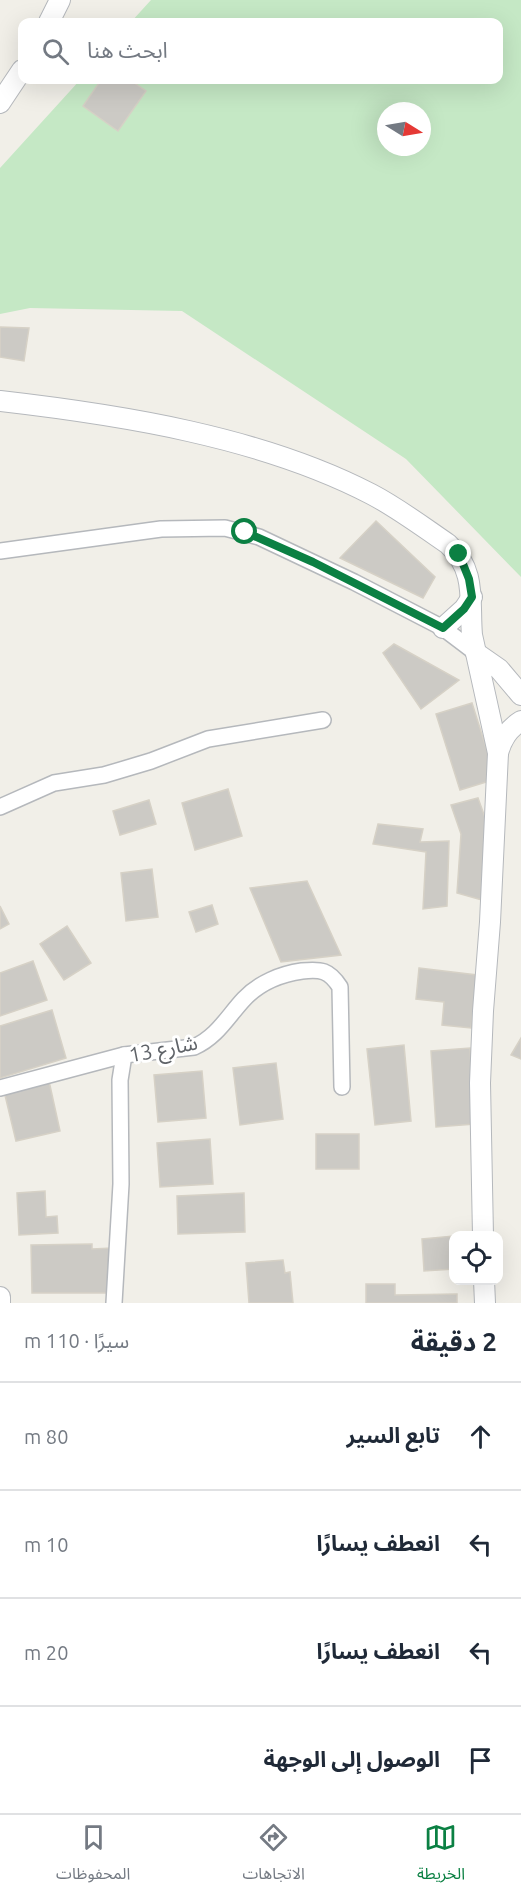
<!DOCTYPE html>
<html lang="ar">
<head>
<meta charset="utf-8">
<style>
	:root { --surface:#fff; --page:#f2f2f3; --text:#1f2937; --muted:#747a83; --line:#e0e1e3; --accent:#0b8043 }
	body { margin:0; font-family:Ubuntu,"Noto Sans Arabic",sans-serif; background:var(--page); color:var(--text); direction:rtl }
	.controls { position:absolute; right:18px; bottom:18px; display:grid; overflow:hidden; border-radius:12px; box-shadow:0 6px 24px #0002 }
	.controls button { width:54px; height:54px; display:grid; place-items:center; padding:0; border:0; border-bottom:2px solid var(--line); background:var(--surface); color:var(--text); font:30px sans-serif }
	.compass { position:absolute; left:377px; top:102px; width:54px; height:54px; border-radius:50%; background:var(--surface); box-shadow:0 6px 24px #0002; rotate:101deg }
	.stop { position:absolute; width:18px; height:18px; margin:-14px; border:4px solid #0b8043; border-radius:50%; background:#fff }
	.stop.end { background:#0b8043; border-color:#fff; box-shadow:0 2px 6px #0008 }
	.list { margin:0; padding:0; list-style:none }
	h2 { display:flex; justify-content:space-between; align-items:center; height:78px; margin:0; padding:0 24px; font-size:26px }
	h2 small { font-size:20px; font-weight:400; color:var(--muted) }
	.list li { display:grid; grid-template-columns:39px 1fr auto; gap:18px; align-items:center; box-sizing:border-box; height:108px; padding:0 24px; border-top:2px solid var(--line) }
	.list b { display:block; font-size:22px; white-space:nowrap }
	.list em { font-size:20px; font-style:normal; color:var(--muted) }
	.icon { flex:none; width:33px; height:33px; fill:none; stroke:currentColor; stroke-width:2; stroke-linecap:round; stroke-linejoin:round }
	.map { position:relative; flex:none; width:521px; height:1303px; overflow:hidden; direction:ltr }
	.search { position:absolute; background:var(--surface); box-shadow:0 6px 24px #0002; left:18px; right:18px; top:18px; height:66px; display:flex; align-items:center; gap:15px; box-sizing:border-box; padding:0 21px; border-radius:12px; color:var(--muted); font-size:22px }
	.sheet { height:510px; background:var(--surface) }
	nav { display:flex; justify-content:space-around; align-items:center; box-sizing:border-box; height:84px; border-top:2px solid var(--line); background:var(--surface); font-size:16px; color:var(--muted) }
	nav a { display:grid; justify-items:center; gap:3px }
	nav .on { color:var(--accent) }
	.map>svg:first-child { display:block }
	.green { fill:#c5e8c5; fill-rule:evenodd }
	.building { fill:#cccac5; stroke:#d6d1c6; stroke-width:1.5 }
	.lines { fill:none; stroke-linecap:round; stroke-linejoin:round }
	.minor-casing { stroke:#b5b8bc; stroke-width:18 }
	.tertiary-casing { stroke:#b5b8bc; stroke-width:22 }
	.minor { stroke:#fff; stroke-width:15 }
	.tertiary { stroke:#fff; stroke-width:20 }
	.route { stroke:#0b8043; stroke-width:8 }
	.labels { text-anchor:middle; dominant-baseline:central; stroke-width:6; stroke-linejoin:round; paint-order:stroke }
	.street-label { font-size:21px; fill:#5f6368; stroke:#fff }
</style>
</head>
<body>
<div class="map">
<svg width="521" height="1303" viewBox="0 0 521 1303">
	<rect width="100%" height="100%" fill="#f1efe8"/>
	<!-- green -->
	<path class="green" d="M151,0H521V577L406,459L182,311L30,308L0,314V168L80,80H498V22H131ZM386,111H422V147H386Z"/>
	<!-- building -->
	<g class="building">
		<path d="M101,80H130L146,91L118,131L83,106Z"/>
		<path d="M0,327L29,328L24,361L0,357Z"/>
		<path d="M376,521L435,577L423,598L340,558Z"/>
		<path d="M394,644L459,680L421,709L383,653Z"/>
		<path d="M472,703L496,779L460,790L436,714Z"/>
		<path d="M228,789L242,836L195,850L182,803Z"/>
		<path d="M478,798L490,831L482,900L457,893L461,834L451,805Z"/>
		<path d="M149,800L156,824L120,835L113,811Z"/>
		<path d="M378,824L423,829L420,842L449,841L447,906L423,909L426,852L373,844Z"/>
		<path d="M152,869L158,917L126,921L121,873Z"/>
		<path d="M307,881L341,955L281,962L250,888Z"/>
		<path d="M212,905L218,924L196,932L189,912Z"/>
		<path d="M0,906L9,924L0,929Z"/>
		<path d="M67,926L91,963L64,980L40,944Z"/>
		<path d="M33,961L47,1000L0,1016V973Z"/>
		<path d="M419,968L477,975L471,1028L442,1025L444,1002L416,999Z"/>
		<path d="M52,1010L66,1058L0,1078V1026Z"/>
		<path d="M521,1038V1059L511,1055Z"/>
		<path d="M404,1045L411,1121L375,1125L367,1049Z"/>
		<path d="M470,1048L475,1124L436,1127L431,1051Z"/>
		<path d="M276,1063L283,1119L240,1125L233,1068Z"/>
		<path d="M202,1071L206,1118L158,1122L154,1075Z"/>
		<path d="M49,1081L60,1131L16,1141L4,1091Z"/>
		<rect x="316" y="1134" width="43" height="35"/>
		<path d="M210,1139L213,1184L160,1187L157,1143Z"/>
		<path d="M45,1191L46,1217L57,1216L58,1233L19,1235L17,1193Z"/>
		<path d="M244,1193L245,1232L178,1234L177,1196Z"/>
		<path d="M454,1236V1269L424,1271L422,1239Z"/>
		<path d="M92,1244V1249L112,1248V1293H32L31,1245Z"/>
		<path d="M283,1260L285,1273L290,1272L293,1303H249L246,1263Z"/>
		<path d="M366,1284H395V1295L457,1294V1303H366Z"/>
	</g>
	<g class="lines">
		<!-- minor casing -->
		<g class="minor-casing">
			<g id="minor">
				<path d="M0,551L161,529L225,528L259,537L354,582L443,628L476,653"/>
				<path d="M0,807L54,783L104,775L151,761L208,739L323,720"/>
				<path d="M0,1088L124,1055L194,1047C217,1037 228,1016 244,999C259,983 281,974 302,971C321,969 329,970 340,987L342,1087"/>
				<path d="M114,1303L121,1184L120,1080L124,1055"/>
			</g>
		</g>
		<!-- tertiary casing -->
		<g class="tertiary-casing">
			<g id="tertiary">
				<path d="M49,22L60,0"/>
				<path d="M0,103L22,70"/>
				<path d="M0,401C122,415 261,437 371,494C398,508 423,527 448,544C477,571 469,600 472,635L498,753L490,922L483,1011L480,1083L483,1236"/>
				<path d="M443,628L464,609L472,597"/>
				<path d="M476,653L499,669L521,695"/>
				<path d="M498,753C502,739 508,729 521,721"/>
				<path d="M484,1280L485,1303"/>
				<path d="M0,1297V1303"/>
			</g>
		</g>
		<!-- minor -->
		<use href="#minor" class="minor"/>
		<!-- tertiary -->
		<use href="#tertiary" class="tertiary"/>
	</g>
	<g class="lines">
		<!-- route -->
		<path class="route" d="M245,532L313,562L443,628L464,609L472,597L469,579L459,554"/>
	</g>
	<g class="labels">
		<!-- street labels -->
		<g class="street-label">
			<text transform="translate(163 1048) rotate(-11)">شارع 13</text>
		</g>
	</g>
</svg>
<div class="controls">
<button><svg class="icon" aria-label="locate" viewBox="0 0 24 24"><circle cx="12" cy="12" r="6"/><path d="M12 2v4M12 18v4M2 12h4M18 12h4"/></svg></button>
</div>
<svg class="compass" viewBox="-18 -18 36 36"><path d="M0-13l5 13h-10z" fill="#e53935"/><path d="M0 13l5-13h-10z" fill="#747a83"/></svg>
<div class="stop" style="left:245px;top:532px"></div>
<div class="stop end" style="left:459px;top:554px"></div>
<div class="search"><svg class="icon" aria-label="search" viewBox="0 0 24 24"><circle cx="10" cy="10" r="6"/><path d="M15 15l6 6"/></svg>ابحث هنا</div>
</div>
<section class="sheet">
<h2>2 دقيقة<small>سيرًا · 110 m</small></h2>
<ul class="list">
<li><svg class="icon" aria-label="ahead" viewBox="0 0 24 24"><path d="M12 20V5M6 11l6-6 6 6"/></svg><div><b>تابع السير</b></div><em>80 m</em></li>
<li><svg class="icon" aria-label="left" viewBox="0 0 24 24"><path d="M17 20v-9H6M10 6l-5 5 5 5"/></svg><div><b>انعطف يسارًا</b></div><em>10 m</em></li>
<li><svg class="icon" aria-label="left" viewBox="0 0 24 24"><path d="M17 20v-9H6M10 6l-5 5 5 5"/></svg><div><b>انعطف يسارًا</b></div><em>20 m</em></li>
<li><svg class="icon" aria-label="arrive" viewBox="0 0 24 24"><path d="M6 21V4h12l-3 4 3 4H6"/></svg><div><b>الوصول إلى الوجهة</b></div></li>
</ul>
</section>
<nav>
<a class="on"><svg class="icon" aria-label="map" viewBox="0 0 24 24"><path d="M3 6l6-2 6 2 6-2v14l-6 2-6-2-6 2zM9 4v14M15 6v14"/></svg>الخريطة</a>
<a><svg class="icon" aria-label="directions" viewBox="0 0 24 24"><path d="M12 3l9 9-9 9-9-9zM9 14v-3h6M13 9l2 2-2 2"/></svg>الاتجاهات</a>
<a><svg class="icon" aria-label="saved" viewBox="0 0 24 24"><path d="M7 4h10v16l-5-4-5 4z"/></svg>المحفوظات</a>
</nav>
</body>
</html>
